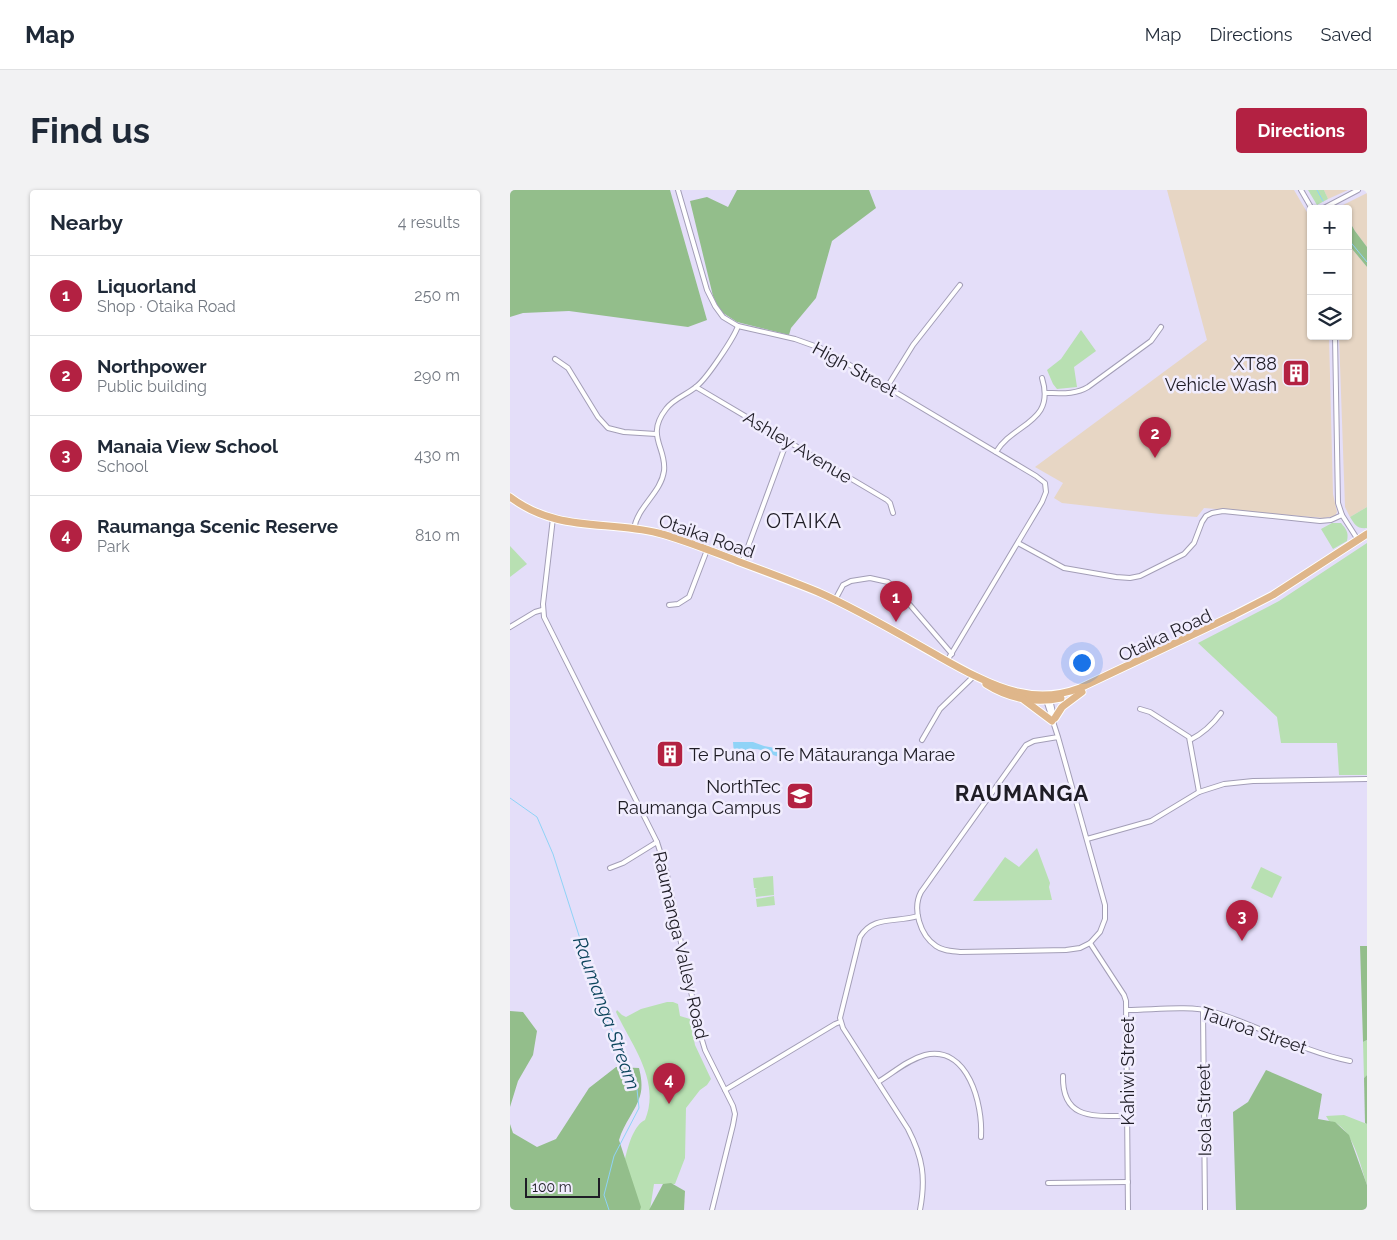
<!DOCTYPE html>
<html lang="en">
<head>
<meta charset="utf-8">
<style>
	:root { --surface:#fff; --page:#f2f2f3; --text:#1f2937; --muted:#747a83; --line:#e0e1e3; --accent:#b32142 }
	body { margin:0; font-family:Raleway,sans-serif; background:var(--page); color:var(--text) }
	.controls { position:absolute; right:15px; top:15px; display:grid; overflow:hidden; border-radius:5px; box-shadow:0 1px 4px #0004 }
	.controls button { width:45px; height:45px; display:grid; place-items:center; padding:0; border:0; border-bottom:1px solid var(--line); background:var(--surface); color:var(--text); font:25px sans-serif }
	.scale { position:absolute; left:15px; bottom:12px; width:75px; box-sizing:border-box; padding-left:5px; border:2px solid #1f1d26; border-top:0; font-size:14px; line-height:18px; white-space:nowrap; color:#1f1d26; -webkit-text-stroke:4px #f1edfe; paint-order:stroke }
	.you { position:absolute; left:571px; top:472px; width:18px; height:18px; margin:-12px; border:4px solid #fff; border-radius:50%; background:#1a73e8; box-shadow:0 0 0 8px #1a73e833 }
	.badge { display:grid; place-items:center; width:32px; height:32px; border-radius:50%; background:var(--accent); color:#fff; font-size:16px; font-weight:700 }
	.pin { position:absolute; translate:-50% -41px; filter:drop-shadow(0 1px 2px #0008) }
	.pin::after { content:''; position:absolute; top:26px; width:18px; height:15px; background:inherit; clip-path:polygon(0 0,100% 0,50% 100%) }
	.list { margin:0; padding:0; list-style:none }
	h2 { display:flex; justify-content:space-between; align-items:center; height:65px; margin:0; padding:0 20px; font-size:21px }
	h2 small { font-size:16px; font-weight:400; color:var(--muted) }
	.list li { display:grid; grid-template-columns:32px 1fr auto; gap:15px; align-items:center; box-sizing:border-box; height:80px; padding:0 20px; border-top:1px solid var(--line) }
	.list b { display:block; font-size:19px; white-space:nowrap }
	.list p { margin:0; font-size:16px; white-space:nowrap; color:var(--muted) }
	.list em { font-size:16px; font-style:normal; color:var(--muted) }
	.icon { flex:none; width:28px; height:28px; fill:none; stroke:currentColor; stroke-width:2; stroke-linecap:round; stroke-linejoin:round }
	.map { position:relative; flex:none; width:857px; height:1020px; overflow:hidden; border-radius:5px }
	header { display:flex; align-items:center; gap:30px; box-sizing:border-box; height:70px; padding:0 25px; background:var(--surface); border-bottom:1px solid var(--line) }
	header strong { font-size:24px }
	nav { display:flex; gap:28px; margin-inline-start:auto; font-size:18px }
	.intro { display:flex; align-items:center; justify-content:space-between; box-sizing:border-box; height:120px; padding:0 30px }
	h1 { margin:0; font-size:35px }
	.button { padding:12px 22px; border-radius:5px; background:var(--accent); color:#fff; font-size:18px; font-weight:700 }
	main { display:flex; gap:30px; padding:0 30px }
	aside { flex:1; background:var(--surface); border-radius:5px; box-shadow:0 1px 4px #0004 }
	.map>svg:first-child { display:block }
	.industrial { fill:#e7d6c4 }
	.green { fill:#b8e0b2 }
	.forest { fill:#93be8b }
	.water { fill:#8fd3f7 }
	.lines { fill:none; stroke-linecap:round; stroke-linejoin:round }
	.stream { stroke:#8fd3f7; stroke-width:1 }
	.minor-casing { stroke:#a39eb7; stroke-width:6 }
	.trunk-casing { stroke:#fff; stroke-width:9 }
	.minor { stroke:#fff; stroke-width:4 }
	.trunk { stroke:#dfb68a; stroke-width:7 }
	.labels { text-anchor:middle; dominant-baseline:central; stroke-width:5; stroke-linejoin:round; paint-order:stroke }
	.poi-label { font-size:18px; fill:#1f1d26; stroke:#f1edfe; text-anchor:end }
	.street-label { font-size:18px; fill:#1f1d26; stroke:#f1edfe }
	.water-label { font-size:19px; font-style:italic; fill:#0e465e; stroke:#f1edfe }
	.quarter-label { font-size:20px; letter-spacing:1px; fill:#1f1d26; stroke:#f1edfe }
	.district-label { font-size:22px; font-weight:bold; letter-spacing:1px; fill:#1f1d26; stroke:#f1edfe }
</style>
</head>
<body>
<header>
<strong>Map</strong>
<nav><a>Map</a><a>Directions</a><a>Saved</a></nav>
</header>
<div class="intro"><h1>Find us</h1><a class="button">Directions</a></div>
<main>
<aside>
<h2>Nearby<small>4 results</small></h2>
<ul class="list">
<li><span class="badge">1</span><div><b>Liquorland</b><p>Shop · Otaika Road</p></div><em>250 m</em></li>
<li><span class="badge">2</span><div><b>Northpower</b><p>Public building</p></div><em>290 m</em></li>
<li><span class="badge">3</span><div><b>Manaia View School</b><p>School</p></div><em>430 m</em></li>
<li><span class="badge">4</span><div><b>Raumanga Scenic Reserve</b><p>Park</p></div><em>810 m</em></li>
</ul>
</aside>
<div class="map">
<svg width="857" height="1020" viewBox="0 0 857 1020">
	<rect width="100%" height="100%" fill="#e4def9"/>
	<!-- industrial -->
	<g class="industrial">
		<path d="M657,0H784L801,29V146H819L823,304L827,322L825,326L814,328L694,318L687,327L650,324L552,313L544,308L553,293L525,277L697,150Z"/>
		<path d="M814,0H838L818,9Z"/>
		<path d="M857,3V57L845,41L838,29V19H833L831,16Z"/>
		<path d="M838,54L857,77V317L840,327L835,317L829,146H838Z"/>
	</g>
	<!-- green -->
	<g class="green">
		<path d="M798,0H814L818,9L807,15Z"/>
		<path d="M571,140L586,161L564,177L567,197L547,199L543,194L537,180L551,169Z"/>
		<path d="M857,317V338C847,339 845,335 840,327Z"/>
		<path d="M822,333H831C836,339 839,342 837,351L823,359L811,339Z"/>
		<path d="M857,353V585H829L827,553H771L767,527L688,453L769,411Z"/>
		<path d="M0,356L17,374L0,387Z"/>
		<path d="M527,658L540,693L539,697L542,710L463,711L495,667L509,677Z"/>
		<path d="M751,677L772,687L762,708L741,698Z"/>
		<path d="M263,686L264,705L246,707L245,699L247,698H244L243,688Z"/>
		<path d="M264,706L265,715L247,717L246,709Z"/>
		<path d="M157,812H163L168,814L170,826L180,829L185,855L201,889L197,895L190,900L176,918L175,968L165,994H144L140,1020H107C110,1000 115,939 135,930C151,891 122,856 106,822L107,820L112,825L116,827L131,819Z"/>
		<path d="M857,850V885L854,888L853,852Z"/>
		<path d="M834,925L857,934V995C850,975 843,935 819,931L816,926Z"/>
	</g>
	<!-- forest -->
	<g class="forest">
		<path d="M0,0H160L197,130L178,137L59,121L13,123L0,127Z"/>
		<path d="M227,0H359L366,18L322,51L306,108L281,138L279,145L227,132L210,121L203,106L180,11L197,7L218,17Z"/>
		<path d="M838,29L845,41L857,57V77L838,54Z"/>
		<path d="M850,756H857V850L853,852Z"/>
		<path d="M0,821L13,822L27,841L23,865L8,891L0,917Z"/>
		<path d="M106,877L129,878C131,886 133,897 130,906C126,920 114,933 109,950L131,1017L130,1020H0V934L3,943L27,957L46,949L79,898Z"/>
		<path d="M756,880L812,904L808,929L825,932L839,945L857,995V1020H726L723,922L738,912Z"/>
		<path d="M857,885V934L855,933L854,888Z"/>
		<path d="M161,993L175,1001L174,1020H139L153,994Z"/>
	</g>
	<!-- water -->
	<path class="water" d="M223,552H243L254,556L270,559L278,568C268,569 261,563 251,560C242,557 232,562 224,564Z"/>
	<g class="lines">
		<!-- stream -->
		<g class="stream">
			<path d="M807,0L813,11"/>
			<path d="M838,49L857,72"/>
			<path d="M0,608L27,627L43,664L94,824L126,890L129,918L104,966L94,1005L99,1020"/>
		</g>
		<!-- minor casing -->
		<g class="minor-casing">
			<g id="minor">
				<path d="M168,0L197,100L205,116L213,127L228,136L285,149L313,159L526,286L535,293L536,302L532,312L437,471"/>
				<path d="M791,0L802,19"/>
				<path d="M812,19L848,0"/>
				<path d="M825,146L828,313L832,325L848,350"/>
				<path d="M45,169L58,178L88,227L98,238L114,242L146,244"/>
				<path d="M186,197L377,310L380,313L383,323"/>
				<path d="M377,197L403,155L450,95"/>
				<path d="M535,203C550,203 565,205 578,197L641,151L651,137"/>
				<path d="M486,262C503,233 546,233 532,188"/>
				<path d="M43,328L33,414L34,427L147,652L156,680L189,840L195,860L223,916L225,924L223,935L202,1020"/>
				<path d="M124,339C127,317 151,303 154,281C157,258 135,246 156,219C164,208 177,205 187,196C197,188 224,148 228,136"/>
				<path d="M508,353L554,378L606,387L620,388L630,386L674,364L684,353L692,332L696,326L702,323L713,321L810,331L821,330L832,325"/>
				<path d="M232,373L277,251"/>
				<path d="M325,410L333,395L341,391L360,388L378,392L388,401L442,464"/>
				<path d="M159,415L168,414L179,407L197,360"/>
				<path d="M0,437L25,422L32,420"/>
				<path d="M537,509V513L548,547L595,715V729L590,742L580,753L570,758L556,760L450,762C441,761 433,761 426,756C410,745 402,719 411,702L516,555L524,551L548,547"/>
				<path d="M540,509L544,527"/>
				<path d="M630,519L640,522L679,547L689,602"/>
				<path d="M412,550L430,519L465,485"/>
				<path d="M680,550C692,544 703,534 711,523"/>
				<path d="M577,649L641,631L689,602L714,594L743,591L857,589"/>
				<path d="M100,678L113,673L147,652"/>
				<path d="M408,726C386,733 363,725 350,747L330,828L333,838L398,939C413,968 416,988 410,1020"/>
				<path d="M580,753L614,805L616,811L618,1020"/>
				<path d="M617,820C644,820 678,815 704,822C750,836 793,862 840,871"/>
				<path d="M693,820L695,1020"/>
				<path d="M553,886C552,930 584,926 617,926"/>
				<path d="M368,892C383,883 397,870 415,865C458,855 473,914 471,947"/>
				<path d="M215,900L325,834L330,832"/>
				<path d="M538,993L618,992"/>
			</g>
		</g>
		<!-- trunk casing -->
		<g class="trunk-casing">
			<g id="trunk">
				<path d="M0,307C48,343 96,330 148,343C175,350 201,361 227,371C254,381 281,391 308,402C349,420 389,444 428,466C451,479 481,496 507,502C528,507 549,506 570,498L724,425L763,405L857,344"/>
				<path d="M476,494C498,508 525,514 551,508"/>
				<path d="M514,510L542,531"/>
				<path d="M545,528L552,517L572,502"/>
			</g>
		</g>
		<!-- minor -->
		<use href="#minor" class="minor"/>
		<!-- trunk -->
		<use href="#trunk" class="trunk"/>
	</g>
	<!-- icons -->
	<defs>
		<g id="building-square" transform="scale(1.4375)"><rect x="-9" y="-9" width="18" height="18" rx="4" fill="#b32142" stroke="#f1edfe"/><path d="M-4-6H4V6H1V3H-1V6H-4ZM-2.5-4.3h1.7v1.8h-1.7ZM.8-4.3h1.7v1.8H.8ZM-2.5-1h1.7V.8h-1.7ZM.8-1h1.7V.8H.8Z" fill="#fff"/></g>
		<g id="university-square" transform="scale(1.4375)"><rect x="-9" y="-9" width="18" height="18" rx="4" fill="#b32142" stroke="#f1edfe"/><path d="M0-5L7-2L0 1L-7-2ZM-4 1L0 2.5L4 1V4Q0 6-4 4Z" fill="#fff"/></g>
	</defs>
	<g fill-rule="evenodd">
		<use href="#building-square" x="786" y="183"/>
		<use href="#building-square" x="160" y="564"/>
		<use href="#university-square" x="290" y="606"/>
	</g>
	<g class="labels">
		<!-- poi labels -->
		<g class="poi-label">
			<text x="767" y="173">XT88<tspan x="767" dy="21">Vehicle Wash</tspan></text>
			<text x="179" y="564" text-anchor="start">Te Puna o Te Mātauranga Marae</text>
			<text x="271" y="596">NorthTec<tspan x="271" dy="21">Raumanga Campus</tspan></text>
		</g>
		<!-- street labels -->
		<g class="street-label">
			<text transform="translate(345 179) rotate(29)">High Street</text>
			<text transform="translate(288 257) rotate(31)">Ashley Avenue</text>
			<text transform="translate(197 346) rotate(19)">Otaika Road</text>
			<text transform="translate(655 445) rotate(-25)">Otaika Road</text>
			<text transform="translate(171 755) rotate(77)">Raumanga Valley Road</text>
			<text transform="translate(744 840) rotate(19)">Tauroa Street</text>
			<text transform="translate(617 881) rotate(-90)">Kahiwi Street</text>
			<text transform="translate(694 920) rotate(-91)">Isola Street</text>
		</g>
		<!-- water labels -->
		<g class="water-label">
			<text transform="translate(97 823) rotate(70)">Raumanga Stream</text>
		</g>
		<!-- quarter labels -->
		<g class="quarter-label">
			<text x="294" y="331">OTAIKA</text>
		</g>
		<!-- district labels -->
		<g class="district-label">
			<text x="512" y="603">RAUMANGA</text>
		</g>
	</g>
</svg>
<div class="controls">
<button>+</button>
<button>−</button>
<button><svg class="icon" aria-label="layers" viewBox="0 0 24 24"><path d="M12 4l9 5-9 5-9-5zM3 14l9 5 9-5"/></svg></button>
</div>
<div class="scale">100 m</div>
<div class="you"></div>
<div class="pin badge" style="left:386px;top:432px">1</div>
<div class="pin badge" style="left:645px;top:268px">2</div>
<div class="pin badge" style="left:732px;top:751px">3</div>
<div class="pin badge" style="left:159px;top:914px">4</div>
</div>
</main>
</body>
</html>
